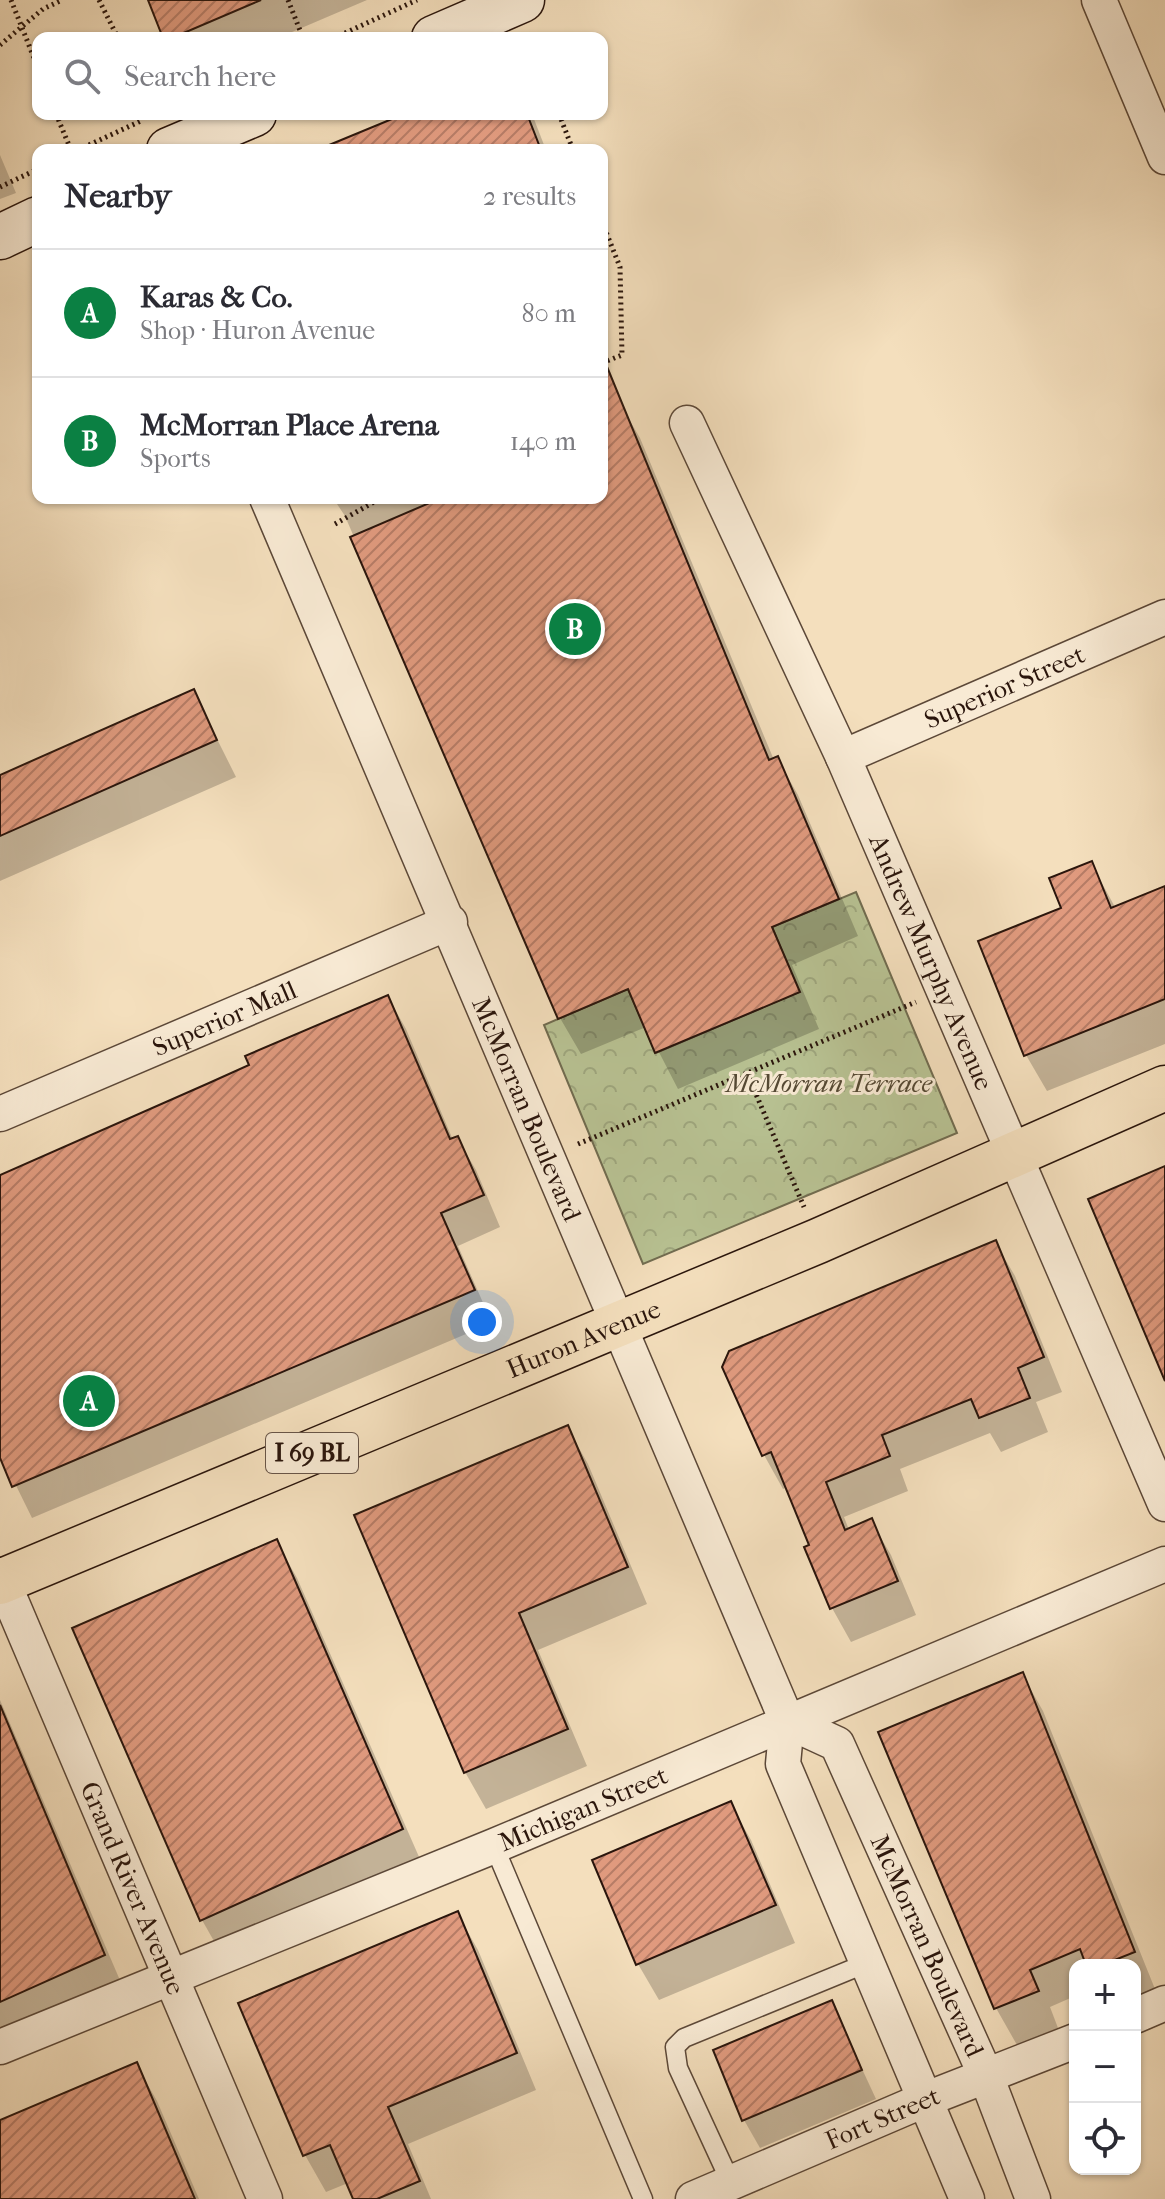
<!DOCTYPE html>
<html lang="en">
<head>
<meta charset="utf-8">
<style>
	:root { --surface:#fff; --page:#f7f7f7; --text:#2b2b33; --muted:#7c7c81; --line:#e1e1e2; --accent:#0b8043 }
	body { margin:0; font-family:"IM FELL French Canon",serif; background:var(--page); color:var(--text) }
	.controls { position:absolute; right:24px; bottom:24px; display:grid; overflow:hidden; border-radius:16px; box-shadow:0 2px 6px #0004 }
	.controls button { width:72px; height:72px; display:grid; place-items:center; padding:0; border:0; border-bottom:2px solid var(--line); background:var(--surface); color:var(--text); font:40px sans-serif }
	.you { position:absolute; left:482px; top:1322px; width:28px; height:28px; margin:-20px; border:6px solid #fff; border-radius:50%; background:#1a73e8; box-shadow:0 0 0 12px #1a73e833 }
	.badge { display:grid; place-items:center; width:52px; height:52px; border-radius:50%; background:var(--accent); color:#fff; font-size:26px; font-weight:700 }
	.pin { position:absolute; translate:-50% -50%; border:4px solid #fff; box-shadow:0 2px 8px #0006 }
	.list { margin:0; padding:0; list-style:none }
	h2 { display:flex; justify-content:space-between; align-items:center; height:104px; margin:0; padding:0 32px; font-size:34px }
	h2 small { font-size:26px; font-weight:400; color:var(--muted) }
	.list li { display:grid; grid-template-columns:52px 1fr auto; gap:24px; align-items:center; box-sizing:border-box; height:128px; padding:0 32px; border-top:2px solid var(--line) }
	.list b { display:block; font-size:30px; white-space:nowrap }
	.list p { margin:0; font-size:26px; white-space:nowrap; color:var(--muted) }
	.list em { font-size:26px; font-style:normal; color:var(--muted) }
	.icon { flex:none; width:44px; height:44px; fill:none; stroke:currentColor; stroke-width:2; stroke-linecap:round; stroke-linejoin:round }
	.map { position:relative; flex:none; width:1165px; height:2199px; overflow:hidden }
	.search { position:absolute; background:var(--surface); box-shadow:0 2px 6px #0004; left:32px; top:32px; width:576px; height:88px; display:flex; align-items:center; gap:20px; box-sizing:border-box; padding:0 28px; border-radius:16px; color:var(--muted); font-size:30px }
	.panel { position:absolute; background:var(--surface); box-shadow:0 2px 6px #0004; left:32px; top:144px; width:576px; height:360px; border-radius:16px }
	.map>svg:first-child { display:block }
	.forest { fill:url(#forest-crowns); stroke:#716c50; stroke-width:2 }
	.shadow { fill:#0003 }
	.building { fill:url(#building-hatch); stroke:#2a150c; stroke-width:2 }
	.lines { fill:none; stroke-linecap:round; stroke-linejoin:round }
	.lane-casing { stroke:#5c4838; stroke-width:21 }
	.street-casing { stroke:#5c4838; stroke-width:37 }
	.secondary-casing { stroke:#2a150c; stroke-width:47 }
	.primary-casing { stroke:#2a150c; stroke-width:47 }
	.path { stroke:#2a150c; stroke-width:5; stroke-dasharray:2 4; stroke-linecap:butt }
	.lane { stroke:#f8ead4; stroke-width:18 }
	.street { stroke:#f8ead4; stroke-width:34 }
	.secondary { stroke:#f8ead4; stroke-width:44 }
	.primary { stroke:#f4dfbd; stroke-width:44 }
	.labels { text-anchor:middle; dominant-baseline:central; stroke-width:6; stroke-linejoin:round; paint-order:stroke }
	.shield { fill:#f8ead4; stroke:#685548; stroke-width:2 }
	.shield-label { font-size:24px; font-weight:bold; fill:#2a150c }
	.street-label { font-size:26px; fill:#2a150c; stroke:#f8ead4 }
	.park-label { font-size:26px; font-style:italic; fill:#554934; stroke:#f8ead4 }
</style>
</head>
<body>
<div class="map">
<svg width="1165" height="2199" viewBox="0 0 1165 2199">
	<defs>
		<pattern id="forest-crowns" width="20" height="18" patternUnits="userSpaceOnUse" patternTransform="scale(2)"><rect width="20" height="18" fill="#b8c293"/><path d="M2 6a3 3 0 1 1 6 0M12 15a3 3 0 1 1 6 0" fill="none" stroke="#9ea67e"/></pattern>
		<pattern id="building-hatch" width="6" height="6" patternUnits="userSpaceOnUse" patternTransform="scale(2)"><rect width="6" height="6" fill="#e09a7e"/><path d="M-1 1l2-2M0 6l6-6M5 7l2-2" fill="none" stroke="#b67c66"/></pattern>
	</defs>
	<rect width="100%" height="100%" fill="#f4dfbd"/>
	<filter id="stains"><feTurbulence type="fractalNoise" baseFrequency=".0025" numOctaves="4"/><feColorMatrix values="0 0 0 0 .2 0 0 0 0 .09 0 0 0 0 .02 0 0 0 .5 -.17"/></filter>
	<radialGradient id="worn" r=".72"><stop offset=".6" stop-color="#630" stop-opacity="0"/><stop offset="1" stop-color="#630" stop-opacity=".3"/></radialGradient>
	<!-- forest -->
	<path class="forest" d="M856,892L957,1133L643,1264L544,1025L628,989L656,1053L799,992L772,927Z"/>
	<!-- shadow -->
	<g class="shadow">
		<path d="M150,0H367L278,38H165Z"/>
		<path d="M409,114H532L546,150H318Z"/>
		<path d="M0,155L16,193L0,199Z"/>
		<path d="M619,402L640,438L774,760L777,758L798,795L858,936L792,965L819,1029L678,1089L646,1027L581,1054L560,1018L345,516L333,498H602V409Z"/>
		<path d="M193,691L236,777L0,881V777Z"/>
		<path d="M1091,863L1116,909L1165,889V1044L1047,1091L1026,1055L1064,909Z"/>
		<path d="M388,997L406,1029L453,1140L457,1138L476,1170L500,1227L458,1246L492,1323L32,1518L0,1453V1176L210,1085Z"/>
		<path d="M995,1242L1015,1276L1062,1392L1036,1402L1048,1432L1001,1452L990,1433L900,1469L908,1491L844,1517L849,1530L871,1521L891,1555L916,1615L851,1642L832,1608L788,1487L783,1489L764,1455Z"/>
		<path d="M567,1427L588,1464L647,1604L538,1650L587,1766L486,1809L465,1772Z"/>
		<path d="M276,1541L297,1578L423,1866L223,1957L202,1920L75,1629Z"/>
		<path d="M1022,1674L1043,1711L1155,1989L1135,1997V1965H1075V1996L1050,2007L1058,2028L1017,2045L996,2008Z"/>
		<path d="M0,1700L125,1992L0,2048Z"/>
		<path d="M730,1803L751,1840L795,1943L659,2000L638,1964Z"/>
		<path d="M457,1913L478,1950L536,2090L408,2144L431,2199H355L348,2183L326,2192L305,2155L241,2004Z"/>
		<path d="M831,2002L876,2099L760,2148L744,2120Z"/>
		<path d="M136,2064L157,2101L199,2199H0V2122Z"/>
	</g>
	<!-- building -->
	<g class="building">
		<path d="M148,0H261L172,38H163Z"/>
		<path d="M404,114H527L541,150H317Z"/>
		<path d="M603,357L769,760L778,756L839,899L772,927L800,992L655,1053L628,989L558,1019L350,537L441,498H602Z"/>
		<path d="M194,689L217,740L0,836V775Z"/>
		<path d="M1092,861L1111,908L1165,886V999L1024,1056L978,941L1061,908L1049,878Z"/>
		<path d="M388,995L450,1139L458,1136L484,1195L441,1213L475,1290L12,1487L0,1458V1175L209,1083L249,1065L245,1056Z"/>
		<path d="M1165,1166V1381L1088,1199Z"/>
		<path d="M996,1240L1044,1357L1018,1368L1030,1398L979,1418L971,1399L882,1435L890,1456L826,1482L845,1530L872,1518L898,1581L830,1609L804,1547L809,1545L771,1452L762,1456L722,1367L729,1351Z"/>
		<path d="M568,1425L628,1567L519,1613L568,1729L464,1773L354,1515Z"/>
		<path d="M277,1539L403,1829L200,1921L72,1628Z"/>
		<path d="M1023,1672L1135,1952L1102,1965H1086L1080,1949L1030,1970L1039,1991L994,2009L878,1732Z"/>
		<path d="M0,1705L105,1955L0,2002Z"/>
		<path d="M731,1801L776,1905L636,1965L592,1860Z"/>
		<path d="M458,1911L517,2053L388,2107L420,2181L377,2199H353L330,2145L303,2156L238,2003Z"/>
		<path d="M832,2000L862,2070L742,2121L713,2050Z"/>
		<path d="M137,2062L195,2199H0V2120Z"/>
	</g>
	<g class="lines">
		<!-- lane casing -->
		<g class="lane-casing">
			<g id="lane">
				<path d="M494,1846L643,2199"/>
				<path d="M731,2183L678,2068L675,2047L684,2038L867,1963"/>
			</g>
		</g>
		<!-- street casing -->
		<g class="street-casing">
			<g id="street">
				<path d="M1099,0L1165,157"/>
				<path id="s1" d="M687,423L843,757L1165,1504"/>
				<path id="s2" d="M267,498L787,1721L783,1764L967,2199"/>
				<path id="s3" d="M843,757L1165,617"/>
				<path id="s4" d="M0,1114L450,922"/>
				<path id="s5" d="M0,1575L265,2199"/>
				<path id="s6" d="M787,1721L837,1744L986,2076L1033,2199"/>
				<path d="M1135,2016L1165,2003"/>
				<path id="s7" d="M0,2047L494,1846L1165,1564"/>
				<path id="s8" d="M693,2199L924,2100L1075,2041"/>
			</g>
		</g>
		<!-- secondary casing -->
		<g class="secondary-casing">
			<g id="secondary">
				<path d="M434,38L522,0"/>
				<path d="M169,150L254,114"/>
				<path d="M0,237L38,219"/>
			</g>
		</g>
		<!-- primary casing -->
		<g class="primary-casing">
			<g id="primary">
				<path id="s9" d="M0,1582L818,1241L1165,1088"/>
			</g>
		</g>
		<!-- path -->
		<g class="path">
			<path d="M11,0L38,68"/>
			<path d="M99,0L118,38"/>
			<path d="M288,0L303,38"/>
			<path d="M334,38L417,0"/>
			<path d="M0,45L43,9L62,0"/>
			<path d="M56,114L71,150"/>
			<path d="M559,114L573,150"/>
			<path d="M78,150L143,120"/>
			<path d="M0,187L38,169"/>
			<path d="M602,222L620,267L622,355L602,363"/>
			<path d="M335,524L381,498"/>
			<path d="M747,1073L804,1207"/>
			<path d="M578,1144L916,1002"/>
		</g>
		<!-- lane -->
		<use href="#lane" class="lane"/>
		<!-- street -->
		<use href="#street" class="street"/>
		<!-- secondary -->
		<use href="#secondary" class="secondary"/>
		<!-- primary -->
		<use href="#primary" class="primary"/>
	</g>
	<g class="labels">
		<!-- shield labels -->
		<rect class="shield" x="266" y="1433" width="92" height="40" rx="6"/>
		<g class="shield-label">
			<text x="312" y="1453">I 69 BL</text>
		</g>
		<!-- street labels -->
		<g class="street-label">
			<text stroke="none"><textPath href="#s3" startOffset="176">Superior Street</textPath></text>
			<text stroke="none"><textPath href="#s1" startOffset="592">Andrew Murphy Avenue</textPath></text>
			<text stroke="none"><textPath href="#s4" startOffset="244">Superior Mall</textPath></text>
			<text stroke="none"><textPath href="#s2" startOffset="664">McMorran Boulevard</textPath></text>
			<text stroke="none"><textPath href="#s9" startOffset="632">Huron Avenue</textPath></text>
			<text stroke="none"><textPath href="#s7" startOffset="630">Michigan Street</textPath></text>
			<text stroke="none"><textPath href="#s5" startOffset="340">Grand River Avenue</textPath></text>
			<text stroke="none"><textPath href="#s6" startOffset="276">McMorran Boulevard</textPath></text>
			<text stroke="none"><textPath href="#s8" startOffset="206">Fort Street</textPath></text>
		</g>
		<!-- park labels -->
		<g class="park-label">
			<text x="829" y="1083">McMorran Terrace</text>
		</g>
	</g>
	<rect width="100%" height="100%" filter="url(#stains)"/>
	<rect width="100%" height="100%" fill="url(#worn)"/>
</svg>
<div class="controls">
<button>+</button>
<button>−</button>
<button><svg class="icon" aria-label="locate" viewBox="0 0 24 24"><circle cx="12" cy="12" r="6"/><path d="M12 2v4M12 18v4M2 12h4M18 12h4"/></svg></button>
</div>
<div class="you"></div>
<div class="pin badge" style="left:89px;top:1401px">A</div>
<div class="pin badge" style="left:575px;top:629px">B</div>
<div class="search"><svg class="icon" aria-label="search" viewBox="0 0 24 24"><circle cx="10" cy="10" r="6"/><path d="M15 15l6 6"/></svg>Search here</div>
<section class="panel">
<h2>Nearby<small>2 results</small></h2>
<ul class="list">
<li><span class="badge">A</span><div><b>Karas &amp; Co.</b><p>Shop · Huron Avenue</p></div><em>80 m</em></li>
<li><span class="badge">B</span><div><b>McMorran Place Arena</b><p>Sports</p></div><em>140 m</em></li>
</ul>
</section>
</div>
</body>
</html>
